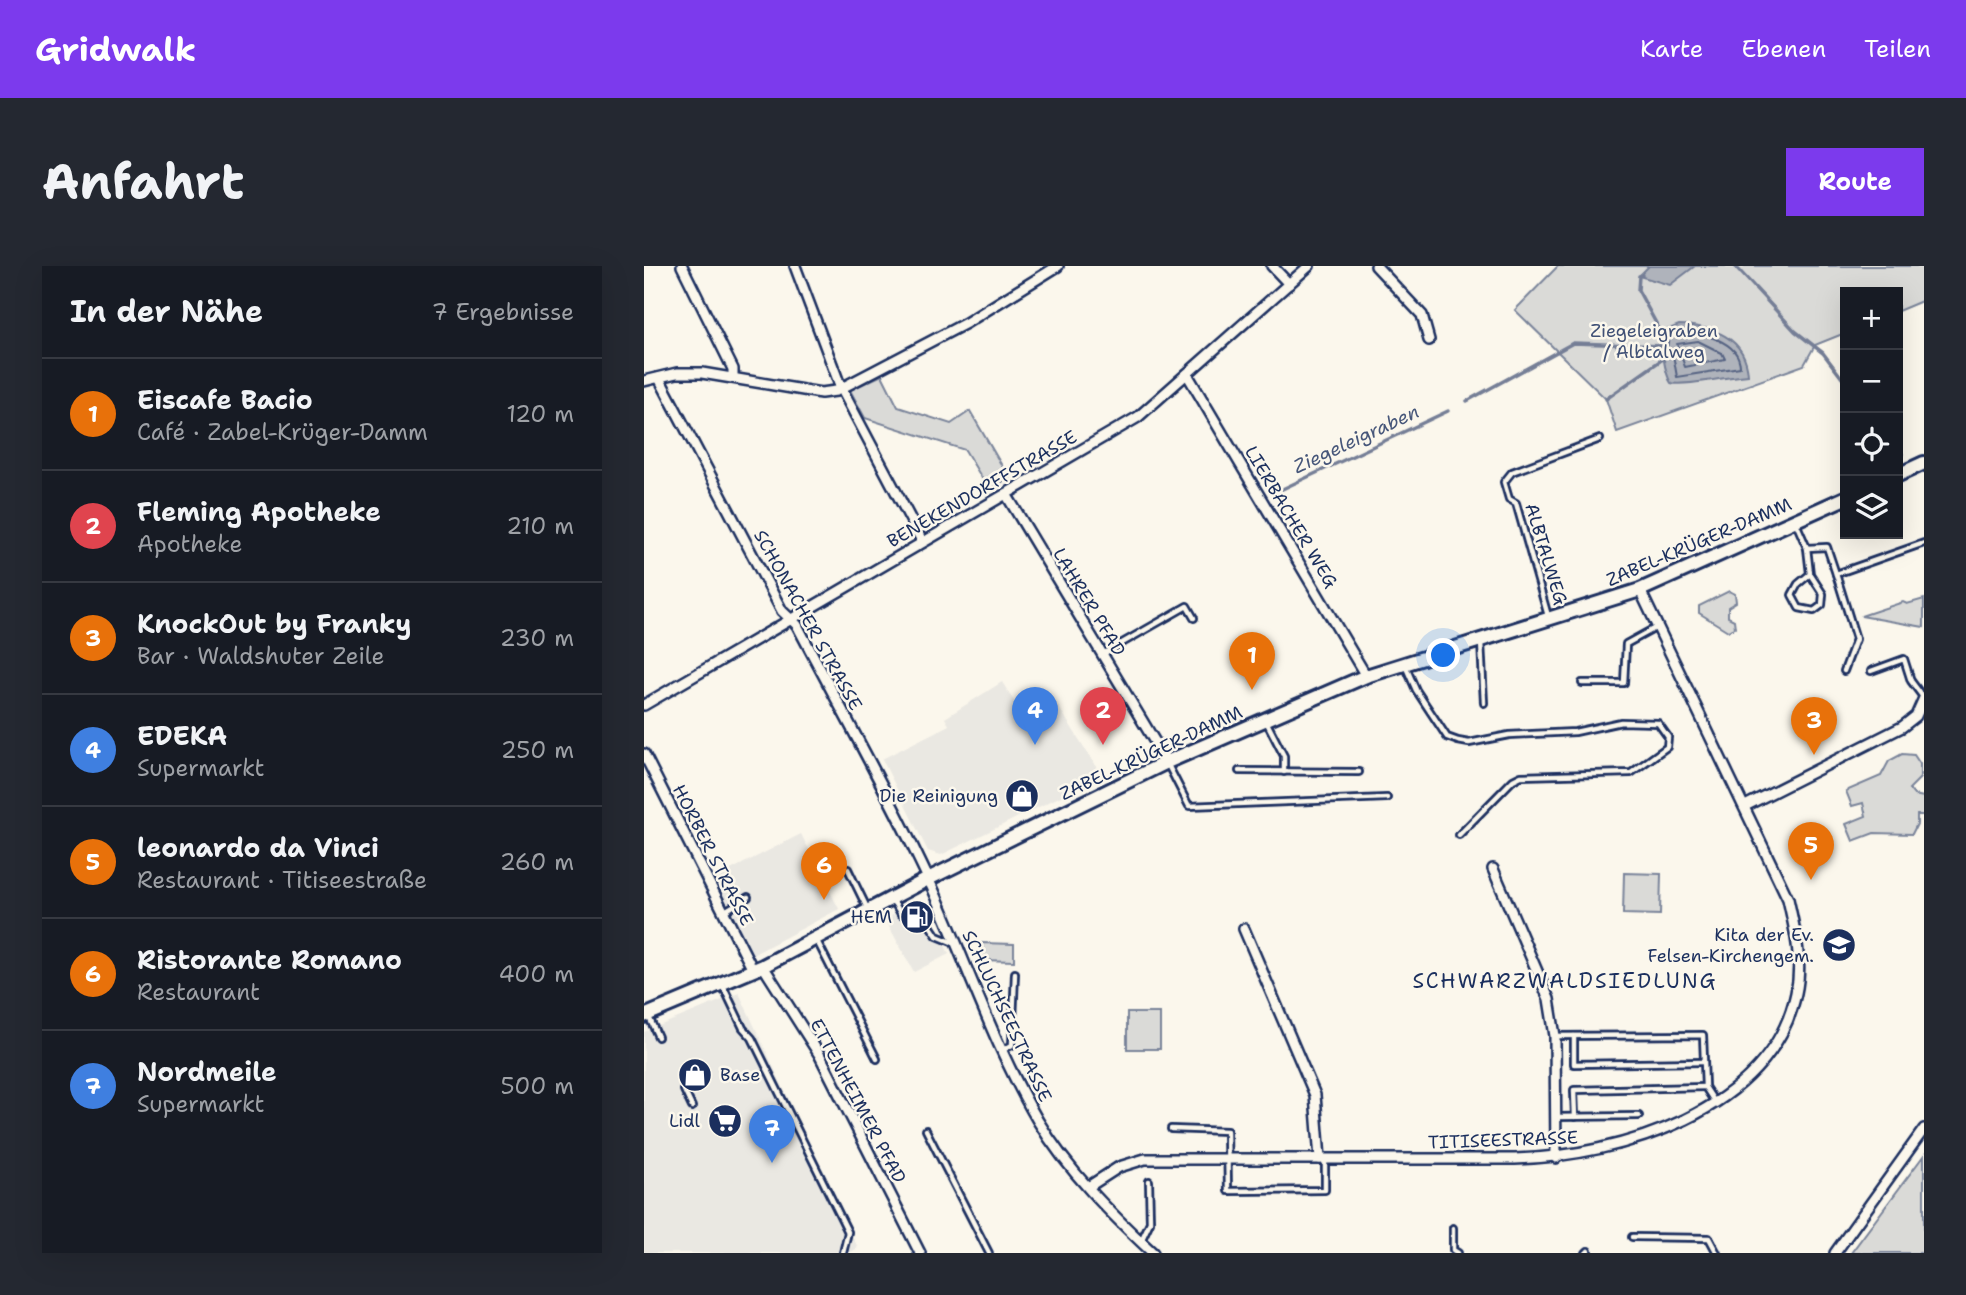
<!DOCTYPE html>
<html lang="de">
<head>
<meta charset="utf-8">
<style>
	:root { --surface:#171b24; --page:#242831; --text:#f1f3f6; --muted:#9ea1a6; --line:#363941; --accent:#7c3aed }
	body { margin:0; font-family:"Shantell Sans",sans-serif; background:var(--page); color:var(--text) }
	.controls { position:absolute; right:21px; top:21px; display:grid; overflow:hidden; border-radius:0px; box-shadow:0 7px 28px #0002 }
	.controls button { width:63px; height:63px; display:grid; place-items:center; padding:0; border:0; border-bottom:2px solid var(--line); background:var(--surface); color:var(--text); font:35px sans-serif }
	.you { position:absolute; left:800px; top:390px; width:24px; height:24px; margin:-18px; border:5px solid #fff; border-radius:50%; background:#1a73e8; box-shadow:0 0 0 10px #1a73e833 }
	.badge { display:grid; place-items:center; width:46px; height:46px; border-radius:50%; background:var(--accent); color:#fff; font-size:23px; font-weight:700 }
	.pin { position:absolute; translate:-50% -58px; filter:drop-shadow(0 2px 4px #0008) }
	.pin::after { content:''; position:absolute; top:37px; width:24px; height:21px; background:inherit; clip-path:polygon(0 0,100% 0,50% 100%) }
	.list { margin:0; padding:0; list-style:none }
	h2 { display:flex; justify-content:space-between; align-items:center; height:91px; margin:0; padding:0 28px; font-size:30px }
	h2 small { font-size:23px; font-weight:400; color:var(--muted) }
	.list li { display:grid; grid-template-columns:46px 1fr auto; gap:21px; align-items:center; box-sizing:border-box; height:112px; padding:0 28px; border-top:2px solid var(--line) }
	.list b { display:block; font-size:26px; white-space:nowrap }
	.list p { margin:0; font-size:23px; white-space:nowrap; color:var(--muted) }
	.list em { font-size:23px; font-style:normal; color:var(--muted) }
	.icon { flex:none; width:38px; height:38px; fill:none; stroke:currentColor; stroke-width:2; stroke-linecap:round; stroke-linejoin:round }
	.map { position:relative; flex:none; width:1280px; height:987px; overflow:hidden; border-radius:0px }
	header { display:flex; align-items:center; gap:42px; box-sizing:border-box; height:98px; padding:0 35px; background:var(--accent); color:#fff }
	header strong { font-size:33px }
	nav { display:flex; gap:38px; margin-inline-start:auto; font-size:24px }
	.intro { display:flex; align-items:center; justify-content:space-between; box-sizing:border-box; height:168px; padding:0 42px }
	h1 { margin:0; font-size:49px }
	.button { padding:18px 32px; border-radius:0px; background:var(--accent); color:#fff; font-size:24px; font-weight:700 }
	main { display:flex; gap:42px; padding:0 42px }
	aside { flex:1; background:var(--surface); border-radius:0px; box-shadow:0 7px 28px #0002 }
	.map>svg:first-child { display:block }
	.built { fill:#eae8e2 }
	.green { fill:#dadad7; stroke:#7a849a; stroke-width:2 }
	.water { fill:#afb3bb; stroke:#747e96; stroke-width:2 }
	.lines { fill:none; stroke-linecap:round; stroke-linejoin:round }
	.shore { stroke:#566483; stroke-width:2 }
	.stream { stroke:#747e96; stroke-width:3.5 }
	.lane-casing { stroke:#1b2f5e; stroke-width:10 }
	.street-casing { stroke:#1b2f5e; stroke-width:14 }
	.secondary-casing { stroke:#1b2f5e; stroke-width:18 }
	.lane { stroke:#fbf7ec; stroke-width:4.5 }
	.street { stroke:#fbf7ec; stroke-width:9 }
	.secondary { stroke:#fbf7ec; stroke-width:12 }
	.labels { text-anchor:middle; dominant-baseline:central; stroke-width:5; stroke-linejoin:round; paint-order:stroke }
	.park-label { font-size:18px; fill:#415176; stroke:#fbf7ec }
	.street-label { font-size:18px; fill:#1b2f5e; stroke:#fbf7ec }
	.poi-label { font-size:18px; fill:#1b2f5e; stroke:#fbf7ec; text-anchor:end }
	.water-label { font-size:19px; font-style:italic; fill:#47577a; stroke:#fbf7ec }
	.quarter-label { font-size:21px; letter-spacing:2px; fill:#1b2f5e; stroke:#fbf7ec }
</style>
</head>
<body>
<header>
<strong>Gridwalk</strong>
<nav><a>Karte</a><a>Ebenen</a><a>Teilen</a></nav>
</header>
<div class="intro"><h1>Anfahrt</h1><a class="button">Route</a></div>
<main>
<aside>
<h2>In der Nähe<small>7 Ergebnisse</small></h2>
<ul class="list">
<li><span class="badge" style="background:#e8710a">1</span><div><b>Eiscafe Bacio</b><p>Café · Zabel-Krüger-Damm</p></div><em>120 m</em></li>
<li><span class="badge" style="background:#e0444e">2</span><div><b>Fleming Apotheke</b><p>Apotheke</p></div><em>210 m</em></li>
<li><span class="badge" style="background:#e8710a">3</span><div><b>KnockOut by Franky</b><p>Bar · Waldshuter Zeile</p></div><em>230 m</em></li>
<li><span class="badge" style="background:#3f7fe0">4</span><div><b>EDEKA</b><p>Supermarkt</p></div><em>250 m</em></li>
<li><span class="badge" style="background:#e8710a">5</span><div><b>leonardo da Vinci</b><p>Restaurant · Titiseestraße</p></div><em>260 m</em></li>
<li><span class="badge" style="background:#e8710a">6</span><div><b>Ristorante Romano</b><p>Restaurant</p></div><em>400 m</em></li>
<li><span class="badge" style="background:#3f7fe0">7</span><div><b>Nordmeile</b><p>Supermarkt</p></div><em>500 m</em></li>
</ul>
</aside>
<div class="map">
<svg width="1280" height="987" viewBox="0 0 1280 987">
	<rect width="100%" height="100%" fill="#fbf7ec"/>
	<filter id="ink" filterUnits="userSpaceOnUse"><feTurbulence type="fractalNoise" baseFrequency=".0143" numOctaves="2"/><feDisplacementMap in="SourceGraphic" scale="14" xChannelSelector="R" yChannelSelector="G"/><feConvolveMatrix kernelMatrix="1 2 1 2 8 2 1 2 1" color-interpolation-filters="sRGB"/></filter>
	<g filter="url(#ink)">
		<!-- built -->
		<g class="built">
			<path d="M358,416L381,453L411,435L458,510L297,589L284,585L238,493L305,459L301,452Z"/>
			<path d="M157,568L195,643L108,689L69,613Z"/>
			<path d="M276,635L281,637L305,688L270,706L241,653Z"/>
			<path d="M95,727L214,982L205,987H0V766Z"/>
		</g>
		<!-- green -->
		<g class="green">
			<path d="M914,0H1280V34L1254,45V26H1201V67L1171,79L1160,99L973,166L962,133L871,44Z"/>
			<path d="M238,109L254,141L307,158L326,145L365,212L345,224L321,184L221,152L206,124Z"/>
			<path d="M1085,325L1091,328L1092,336L1084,341V351L1090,354L1091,362L1084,365L1055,347V340Z"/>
			<path d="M1280,333V361L1217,350L1259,336L1263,338Z"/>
			<path d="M1258,488L1270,489L1276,498V512L1265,523L1270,529L1280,531V549H1273V558L1268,568L1230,567L1209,575L1202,558L1222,550L1219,537L1208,540L1202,525L1237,510L1245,495Z"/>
			<path d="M980,607L1017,608L1016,649L979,648Z"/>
			<path d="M337,677L370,678V695L337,694Z"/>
			<rect x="483" y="747" width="33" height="36"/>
			<path d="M1280,889V987H1207Z"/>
		</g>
		<!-- water -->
		<g class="water">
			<path d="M1005,0H1051L1026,19L995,10Z"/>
			<path d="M1035,59C1068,60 1102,71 1104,109C1086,110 1040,121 1027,117C1021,108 1016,77 1018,66Z"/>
		</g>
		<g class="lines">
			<!-- shore -->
			<g class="shore">
				<path d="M1036,66C1057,66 1096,75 1096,101L1033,111L1030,94L1023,81L1025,71Z"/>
				<path d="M1054,75L1078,87L1081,93L1041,101L1033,78Z"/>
			</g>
			<!-- stream -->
			<g class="stream">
				<path d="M1091,0L1151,65L1179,87L1201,116"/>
				<path d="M998,9L995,10L994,24L1019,70"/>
				<path d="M962,133L1023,90"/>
				<path d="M823,135L929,77L1019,80"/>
				<path d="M1254,182L1258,188"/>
				<path d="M632,226L804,145"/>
			</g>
			<!-- lane casing -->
			<g class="lane-casing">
				<g id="lane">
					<path d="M1152,257L1163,282L1166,308L1179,328L1178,339L1170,345L1155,342L1148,329L1154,318L1166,308"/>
					<path d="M1163,282L1183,281L1192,308L1280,277"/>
					<path d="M1192,308L1212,373L1200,405"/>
					<path d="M904,350L872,237L865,233L860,216L868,206L956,173"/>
					<path d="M837,376L840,437"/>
					<path d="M459,388L543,340L550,352"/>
					<path d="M761,399L772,424L803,471L814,475L825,477L865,469L931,466L977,456L1014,457L1024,471L1023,481L987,507L877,510L869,514L815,569"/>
					<path d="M1227,405L1260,393L1267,415L1279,431"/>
					<path d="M938,417H980L982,378L1013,361"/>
					<path d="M622,455L640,490V506"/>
					<path d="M524,499L545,540L743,532"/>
					<path d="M595,505L715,506"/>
					<path d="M204,603L224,644"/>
					<path d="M248,633L257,648L281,652L293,670L310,677"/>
					<path d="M81,645L104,631"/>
					<path d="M172,673L233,793"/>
					<path d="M78,718L99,762L108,772L204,966L199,987"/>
					<path d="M4,749L14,771"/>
					<path d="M911,770L1059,769L1061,821L1070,835"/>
					<path d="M930,770V798L1059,796"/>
					<path d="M359,784L368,779L371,707"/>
					<path d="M40,824L48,841"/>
					<path d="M912,851L995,850"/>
					<path d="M931,851L930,824L1061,821"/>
					<path d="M527,863L583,865L584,925L681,924V894"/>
					<path d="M282,864L345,987"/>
					<path d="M809,962V984L814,987"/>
					<path d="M988,971L1065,972L1073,987"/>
					<path d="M497,975L506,956L505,915"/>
					<path d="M942,987L944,985"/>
				</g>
			</g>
			<!-- street casing -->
			<g class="street-casing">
				<g id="street">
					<path d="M38,0L89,103V110"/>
					<path d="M151,0L197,122L278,275"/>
					<path d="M628,0L645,18"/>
					<path d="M732,0L778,49L785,74"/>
					<path d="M543,108L722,410"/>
					<path d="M15,112L138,345L153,359C199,447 248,534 289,623C324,701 351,782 394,855C424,905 467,948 509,987"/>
					<path d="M0,115L33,107H58L177,127L192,125L322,57L414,0"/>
					<path d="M362,228L523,496"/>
					<path d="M0,439L494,151L665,0"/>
					<path d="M0,488L109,704"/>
					<path d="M1101,540L1258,461L1272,450L1280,432"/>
					<path d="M849,603L905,733L911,770L912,892"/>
					<path d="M600,663L671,829L676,893"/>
					<path d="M119,700L175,788L276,987"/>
					<path d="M444,921L475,901L501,893H871C975,890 1127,846 1152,727C1159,696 1151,664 1144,633L996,324"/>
					<path d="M1191,987L1280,863"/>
				</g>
			</g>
			<!-- secondary casing -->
			<g class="secondary-casing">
				<g id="secondary">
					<path d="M1254,209L1280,197"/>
					<path d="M0,750L119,700L284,613L523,496L722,410L996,324L1201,232"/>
				</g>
			</g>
			<!-- lane -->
			<use href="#lane" class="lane"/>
			<!-- street -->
			<use href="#street" class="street"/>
			<!-- secondary -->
			<use href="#secondary" class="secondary"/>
		</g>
	</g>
	<!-- icons -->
	<defs>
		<g id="shop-disc" transform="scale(1.75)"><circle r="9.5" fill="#1b2f5e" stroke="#fbf7ec"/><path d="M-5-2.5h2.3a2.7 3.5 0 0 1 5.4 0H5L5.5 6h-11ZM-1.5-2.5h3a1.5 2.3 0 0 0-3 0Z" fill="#fff"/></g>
		<g id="fuel-disc" transform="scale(1.75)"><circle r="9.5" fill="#1b2f5e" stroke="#fbf7ec"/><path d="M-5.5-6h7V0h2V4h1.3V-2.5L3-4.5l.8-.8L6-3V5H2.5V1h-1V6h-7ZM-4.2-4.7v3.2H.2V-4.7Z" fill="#fff"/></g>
		<g id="school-disc" transform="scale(1.75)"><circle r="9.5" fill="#1b2f5e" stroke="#fbf7ec"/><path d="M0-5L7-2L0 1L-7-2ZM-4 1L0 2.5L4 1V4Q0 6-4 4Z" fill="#fff"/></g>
		<g id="supermarket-disc" transform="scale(1.75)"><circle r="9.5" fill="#1b2f5e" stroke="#fbf7ec"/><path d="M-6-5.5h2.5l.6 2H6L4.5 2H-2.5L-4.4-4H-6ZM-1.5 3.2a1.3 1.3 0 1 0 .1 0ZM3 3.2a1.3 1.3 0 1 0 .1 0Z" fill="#fff"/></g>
	</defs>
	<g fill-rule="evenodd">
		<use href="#shop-disc" x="378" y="530"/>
		<use href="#fuel-disc" x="273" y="651"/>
		<use href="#school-disc" x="1195" y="679"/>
		<use href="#shop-disc" x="51" y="809"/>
		<use href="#supermarket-disc" x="81" y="855"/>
	</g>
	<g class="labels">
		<!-- park labels -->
		<g class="park-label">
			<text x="1010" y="65">Ziegeleigraben<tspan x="1010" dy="21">/ Albtalweg</tspan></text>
		</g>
		<!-- street labels -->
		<g class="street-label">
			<text transform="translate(338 223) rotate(-30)">BENEKENDORFFSTRASSE</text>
			<text transform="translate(647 251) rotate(59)">LIERBACHER WEG</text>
			<text transform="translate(1055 276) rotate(-23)">ZABEL-KRÜGER-DAMM</text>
			<text transform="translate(902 288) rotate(73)">ALBTALWEG</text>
			<text transform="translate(445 336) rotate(59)">LAHRER PFAD</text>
			<text transform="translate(164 354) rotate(61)">SCHONACHER STRASSE</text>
			<text transform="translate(507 487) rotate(-25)">ZABEL-KRÜGER-DAMM</text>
			<text transform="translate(69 589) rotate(63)">HORBER STRASSE</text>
			<text transform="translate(363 750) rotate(65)">SCHLUCHSEESTRASSE</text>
			<text transform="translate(214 835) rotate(62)">ETTENHEIMER PFAD</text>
			<text transform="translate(859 874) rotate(-2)">TITISEESTRASSE</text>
		</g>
		<!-- poi labels -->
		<g class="poi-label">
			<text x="354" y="530">Die Reinigung</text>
			<text x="248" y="651">HEM</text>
			<text x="1170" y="669">Kita der Ev.<tspan x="1170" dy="21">Felsen-Kirchengem.</tspan></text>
			<text x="76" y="809" text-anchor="start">Base</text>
			<text x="56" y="855">Lidl</text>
		</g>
		<!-- water labels -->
		<g class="water-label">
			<text transform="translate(712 173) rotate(-25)">Ziegeleigraben</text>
		</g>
		<!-- quarter labels -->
		<g class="quarter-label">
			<text x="921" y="715">SCHWARZWALDSIEDLUNG</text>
		</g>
	</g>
</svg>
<div class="controls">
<button>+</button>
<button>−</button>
<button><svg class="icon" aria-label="locate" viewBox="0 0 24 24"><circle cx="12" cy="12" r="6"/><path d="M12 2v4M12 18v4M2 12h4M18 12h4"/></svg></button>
<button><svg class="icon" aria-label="layers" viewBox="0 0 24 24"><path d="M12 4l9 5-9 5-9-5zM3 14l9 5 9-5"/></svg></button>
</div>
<div class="you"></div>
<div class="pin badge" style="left:608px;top:424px;background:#e8710a">1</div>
<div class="pin badge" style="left:459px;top:479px;background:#e0444e">2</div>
<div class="pin badge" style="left:1170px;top:489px;background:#e8710a">3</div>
<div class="pin badge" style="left:391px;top:479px;background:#3f7fe0">4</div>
<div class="pin badge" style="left:1167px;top:614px;background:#e8710a">5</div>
<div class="pin badge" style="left:180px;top:634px;background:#e8710a">6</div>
<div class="pin badge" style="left:128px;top:897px;background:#3f7fe0">7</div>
</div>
</main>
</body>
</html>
